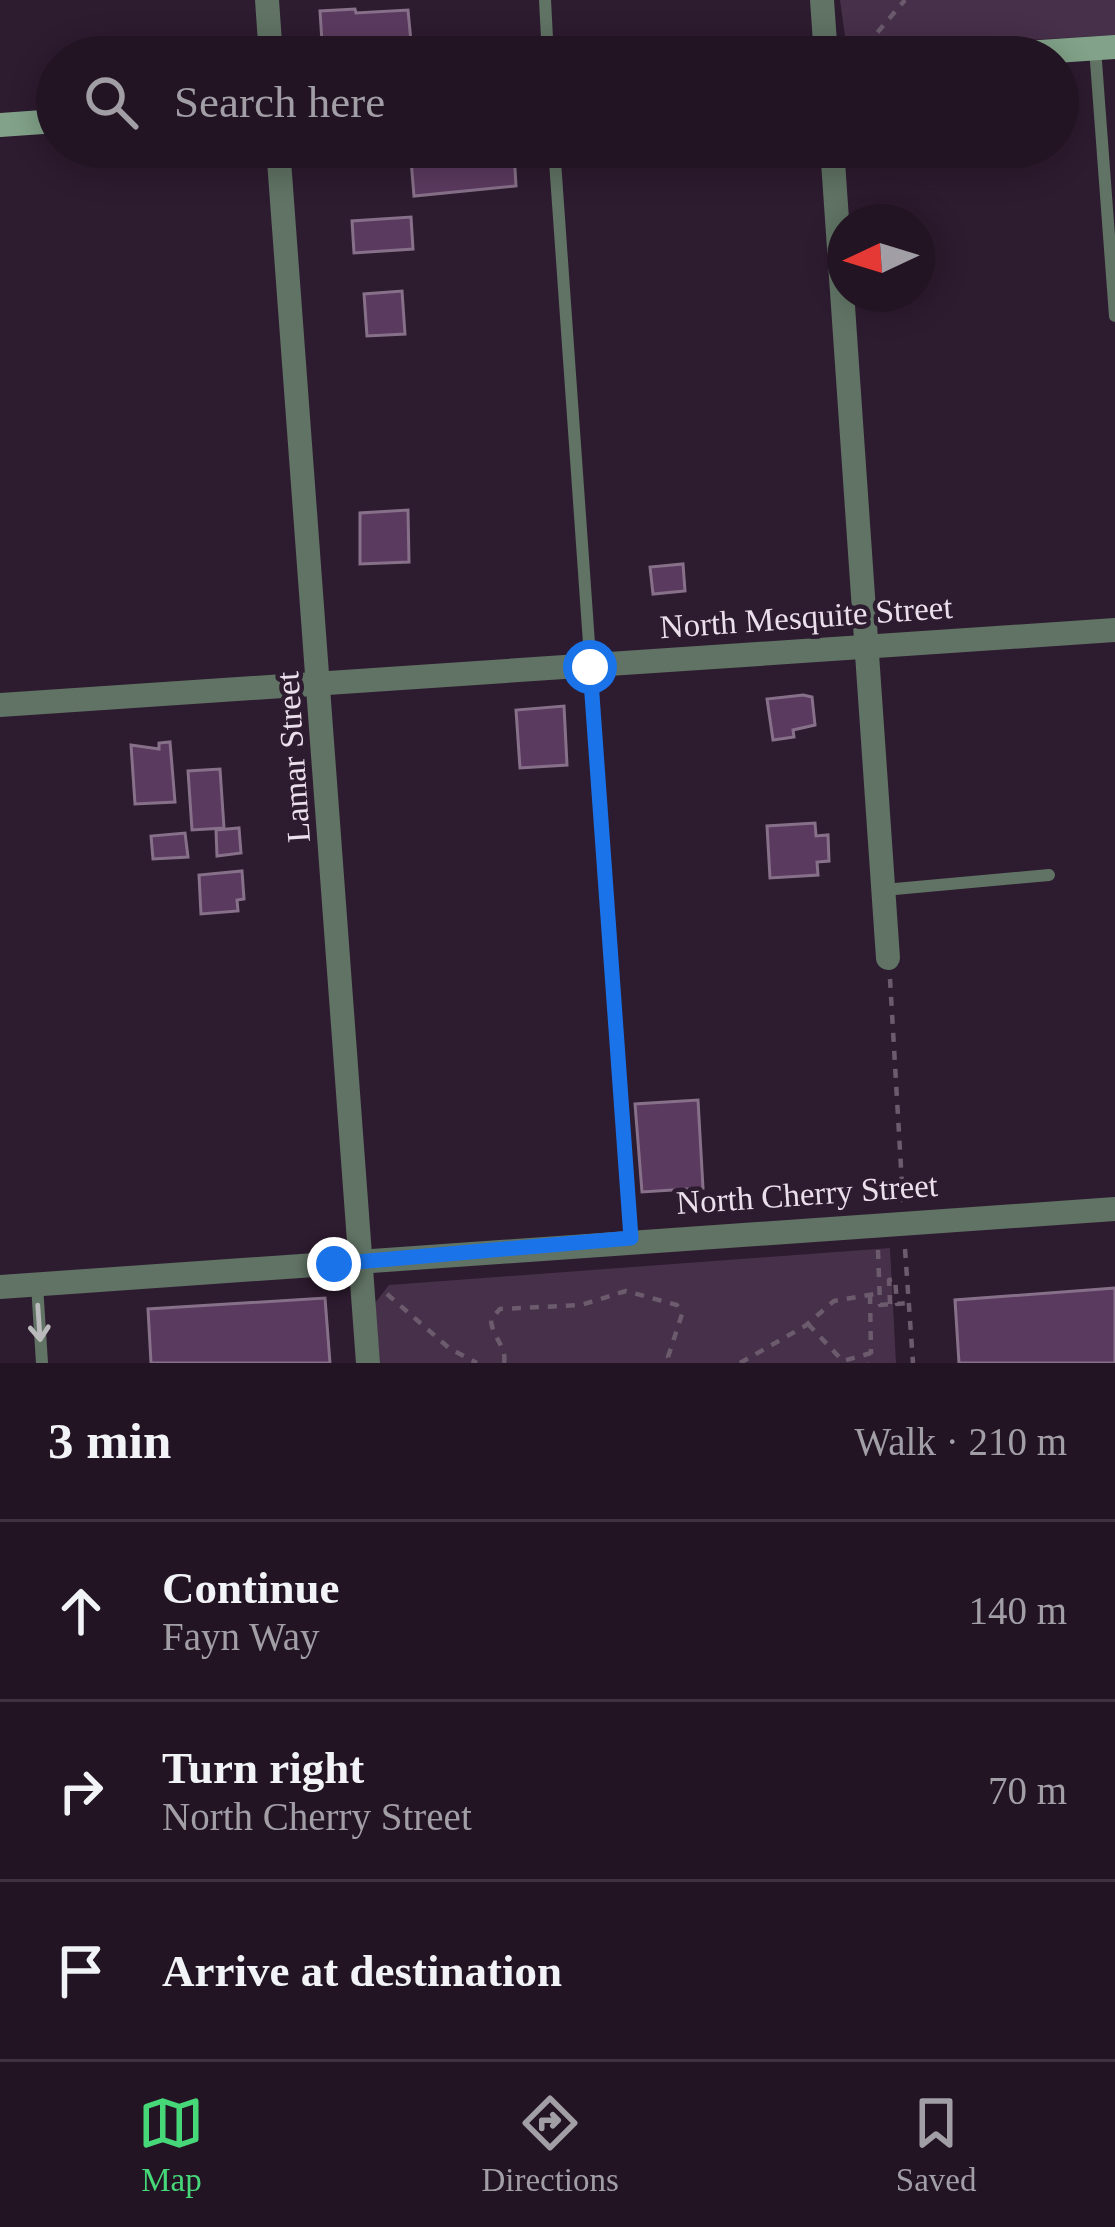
<!DOCTYPE html>
<html lang="en">
<head>
<meta charset="utf-8">
<style>
	:root { --surface:#221423; --page:#2e2130; --text:#f1f3f6; --muted:#a29ea6; --line:#3f3341; --accent:#46d779 }
	body { margin:0; font-family:"Times New Roman",serif; background:var(--page); color:var(--text) }
	.compass { position:absolute; left:827px; top:204px; width:108px; height:108px; border-radius:50%; background:var(--surface); box-shadow:0 6px 30px #0003; rotate:266deg }
	.stop { position:absolute; width:36px; height:36px; margin:-27px; border:9px solid #1a73e8; border-radius:50%; background:#fff }
	.stop.end { background:#1a73e8; border-color:#fff; box-shadow:0 3px 12px #0008 }
	.list { margin:0; padding:0; list-style:none }
	h2 { display:flex; justify-content:space-between; align-items:center; height:156px; margin:0; padding:0 48px; font-size:51px }
	h2 small { font-size:39px; font-weight:400; color:var(--muted) }
	.list li { display:grid; grid-template-columns:78px 1fr auto; gap:36px; align-items:center; box-sizing:border-box; height:180px; padding:0 48px; border-top:3px solid var(--line) }
	.list b { display:block; font-size:45px; white-space:nowrap }
	.list p { margin:0; font-size:39px; white-space:nowrap; color:var(--muted) }
	.list em { font-size:39px; font-style:normal; color:var(--muted) }
	.icon { flex:none; width:66px; height:66px; fill:none; stroke:currentColor; stroke-width:2; stroke-linecap:round; stroke-linejoin:round }
	.map { position:relative; flex:none; width:1115px; height:1363px; overflow:hidden }
	.search { position:absolute; background:var(--surface); box-shadow:0 6px 30px #0003; left:36px; right:36px; top:36px; height:132px; display:flex; align-items:center; gap:30px; box-sizing:border-box; padding:0 42px; border-radius:66px; color:var(--muted); font-size:45px }
	.sheet { height:696px; background:var(--surface) }
	nav { display:flex; justify-content:space-around; align-items:center; box-sizing:border-box; height:168px; border-top:3px solid var(--line); background:var(--surface); font-size:33px; color:var(--muted) }
	nav a { display:grid; justify-items:center; gap:6px }
	nav .on { color:var(--accent) }
	.map>svg:first-child { display:block }
	.green { fill:#47304a }
	.building { fill:#5b3a5f; stroke:#877089; stroke-width:3 }
	.lines { fill:none; stroke-linecap:round; stroke-linejoin:round }
	.path { stroke:#6b5b6d; stroke-width:4.5; stroke-dasharray:9 9; stroke-linecap:butt }
	.service { stroke:#607364; stroke-width:12 }
	.minor { stroke:#607364; stroke-width:24 }
	.secondary { stroke:#82a289; stroke-width:24 }
	.oneway { stroke:#bab9bc }
	.route { stroke:#1a73e8; stroke-width:15 }
	.labels { text-anchor:middle; dominant-baseline:central; stroke-width:9; stroke-linejoin:round; paint-order:stroke }
	.street-label { font-size:33px; fill:#ebdfec; stroke:#2d1b2f }
</style>
</head>
<body>
<div class="map">
<svg width="1115" height="1363" viewBox="0 0 1115 1363">
	<rect width="100%" height="100%" fill="#2d1b2f"/>
	<!-- green -->
	<g class="green">
		<path d="M840,0H1115V35L855,50L846,43Z"/>
		<path d="M890,1248L896,1363H380L375,1303L389,1285Z"/>
	</g>
	<!-- building -->
	<g class="building">
		<path d="M355,9L356,13L408,10L412,52L323,57L320,11Z"/>
		<path d="M514,152L516,186L414,196L411,160Z"/>
		<path d="M411,217L413,249L354,253L352,221Z"/>
		<path d="M402,291L405,334L367,336L364,294Z"/>
		<path d="M408,510L409,562L360,564V513Z"/>
		<path d="M683,564L685,591L653,594L650,567Z"/>
		<path d="M803,695L812,697L815,725L793,730L794,737L773,740L767,699Z"/>
		<path d="M564,706L567,765L520,768L516,710Z"/>
		<path d="M170,742L175,802L135,804L131,745L159,749V743Z"/>
		<path d="M220,769L224,828L192,830L188,771Z"/>
		<path d="M815,823L816,836L828,835L829,861L817,862L818,875L770,878L767,826Z"/>
		<path d="M239,828L241,853L217,856L216,830Z"/>
		<path d="M185,833L188,857L153,859L151,836Z"/>
		<path d="M242,871L244,899L237,900L238,911L201,914L199,875Z"/>
		<path d="M698,1100L703,1188L642,1192L635,1104Z"/>
		<path d="M1115,1288V1363H959L955,1300Z"/>
		<path d="M325,1298L330,1363H151L148,1309Z"/>
	</g>
	<g class="lines">
		<!-- path -->
		<g class="path">
			<path d="M871,48V40L905,0"/>
			<path d="M890,979L903,1202"/>
			<path d="M905,1249L913,1363"/>
			<path d="M878,1250L880,1305L890,1304"/>
			<path d="M387,1294L449,1348L477,1363"/>
			<path d="M870,1295L871,1353"/>
			<path d="M890,1304L889,1280L895,1279L897,1304L908,1303"/>
			<path d="M808,1324L843,1361L871,1353L869,1363"/>
			<path d="M504,1363C507,1346 491,1336 491,1319L500,1309L581,1305L626,1291L677,1305L682,1314L668,1357L672,1363"/>
			<path d="M740,1363L805,1326L834,1301L880,1293"/>
		</g>
		<!-- service -->
		<g class="service">
			<path d="M545,0L548,57"/>
			<path d="M1095,48L1115,316"/>
			<path d="M554,147L631,1239"/>
			<path d="M884,890L1049,875"/>
			<path d="M37,1285L42,1363"/>
		</g>
		<!-- minor -->
		<g class="minor">
			<path d="M267,0L271,57"/>
			<path d="M822,0L826,57"/>
			<path d="M278,147L368,1363"/>
			<path d="M832,147L888,958"/>
			<path d="M0,705L1115,630"/>
			<path d="M0,1287L1115,1209"/>
		</g>
		<!-- secondary -->
		<g class="secondary">
			<path d="M965,57L1115,47"/>
			<path d="M0,125L57,121"/>
		</g>
	</g>
	<!-- one-way arrows -->
	<defs><path id="oneway-shaft" d="M-6 0H5M1.5-3L5.5 0L1.5 3" fill="none" stroke-width="1.6" stroke-linecap="round" stroke-linejoin="round" transform="scale(3)"/></defs>
	<use class="oneway" href="#oneway-shaft" transform="translate(39 1323) rotate(86)"/>
	<g class="lines">
		<!-- route -->
		<path class="route" d="M334,1264L631,1238L590,667"/>
	</g>
	<g class="labels">
		<!-- street labels -->
		<g class="street-label">
			<text transform="translate(806 617) rotate(-4)">North Mesquite Street</text>
			<text transform="translate(293 757) rotate(-94)">Lamar Street</text>
			<text transform="translate(807 1194) rotate(-4)">North Cherry Street</text>
		</g>
	</g>
</svg>
<svg class="compass" viewBox="-18 -18 36 36"><path d="M0-13l5 13h-10z" fill="#e53935"/><path d="M0 13l5-13h-10z" fill="#a29ea6"/></svg>
<div class="stop" style="left:590px;top:667px"></div>
<div class="stop end" style="left:334px;top:1264px"></div>
<div class="search"><svg class="icon" aria-label="search" viewBox="0 0 24 24"><circle cx="10" cy="10" r="6"/><path d="M15 15l6 6"/></svg>Search here</div>
</div>
<section class="sheet">
<h2>3 min<small>Walk · 210 m</small></h2>
<ul class="list">
<li><svg class="icon" aria-label="ahead" viewBox="0 0 24 24"><path d="M12 20V5M6 11l6-6 6 6"/></svg><div><b>Continue</b><p>Fayn Way</p></div><em>140 m</em></li>
<li><svg class="icon" aria-label="right" viewBox="0 0 24 24"><path d="M7 20v-9h11M14 6l5 5-5 5"/></svg><div><b>Turn right</b><p>North Cherry Street</p></div><em>70 m</em></li>
<li><svg class="icon" aria-label="arrive" viewBox="0 0 24 24"><path d="M6 21V4h12l-3 4 3 4H6"/></svg><div><b>Arrive at destination</b></div></li>
</ul>
</section>
<nav>
<a class="on"><svg class="icon" aria-label="map" viewBox="0 0 24 24"><path d="M3 6l6-2 6 2 6-2v14l-6 2-6-2-6 2zM9 4v14M15 6v14"/></svg>Map</a>
<a><svg class="icon" aria-label="directions" viewBox="0 0 24 24"><path d="M12 3l9 9-9 9-9-9zM9 14v-3h6M13 9l2 2-2 2"/></svg>Directions</a>
<a><svg class="icon" aria-label="saved" viewBox="0 0 24 24"><path d="M7 4h10v16l-5-4-5 4z"/></svg>Saved</a>
</nav>
</body>
</html>
